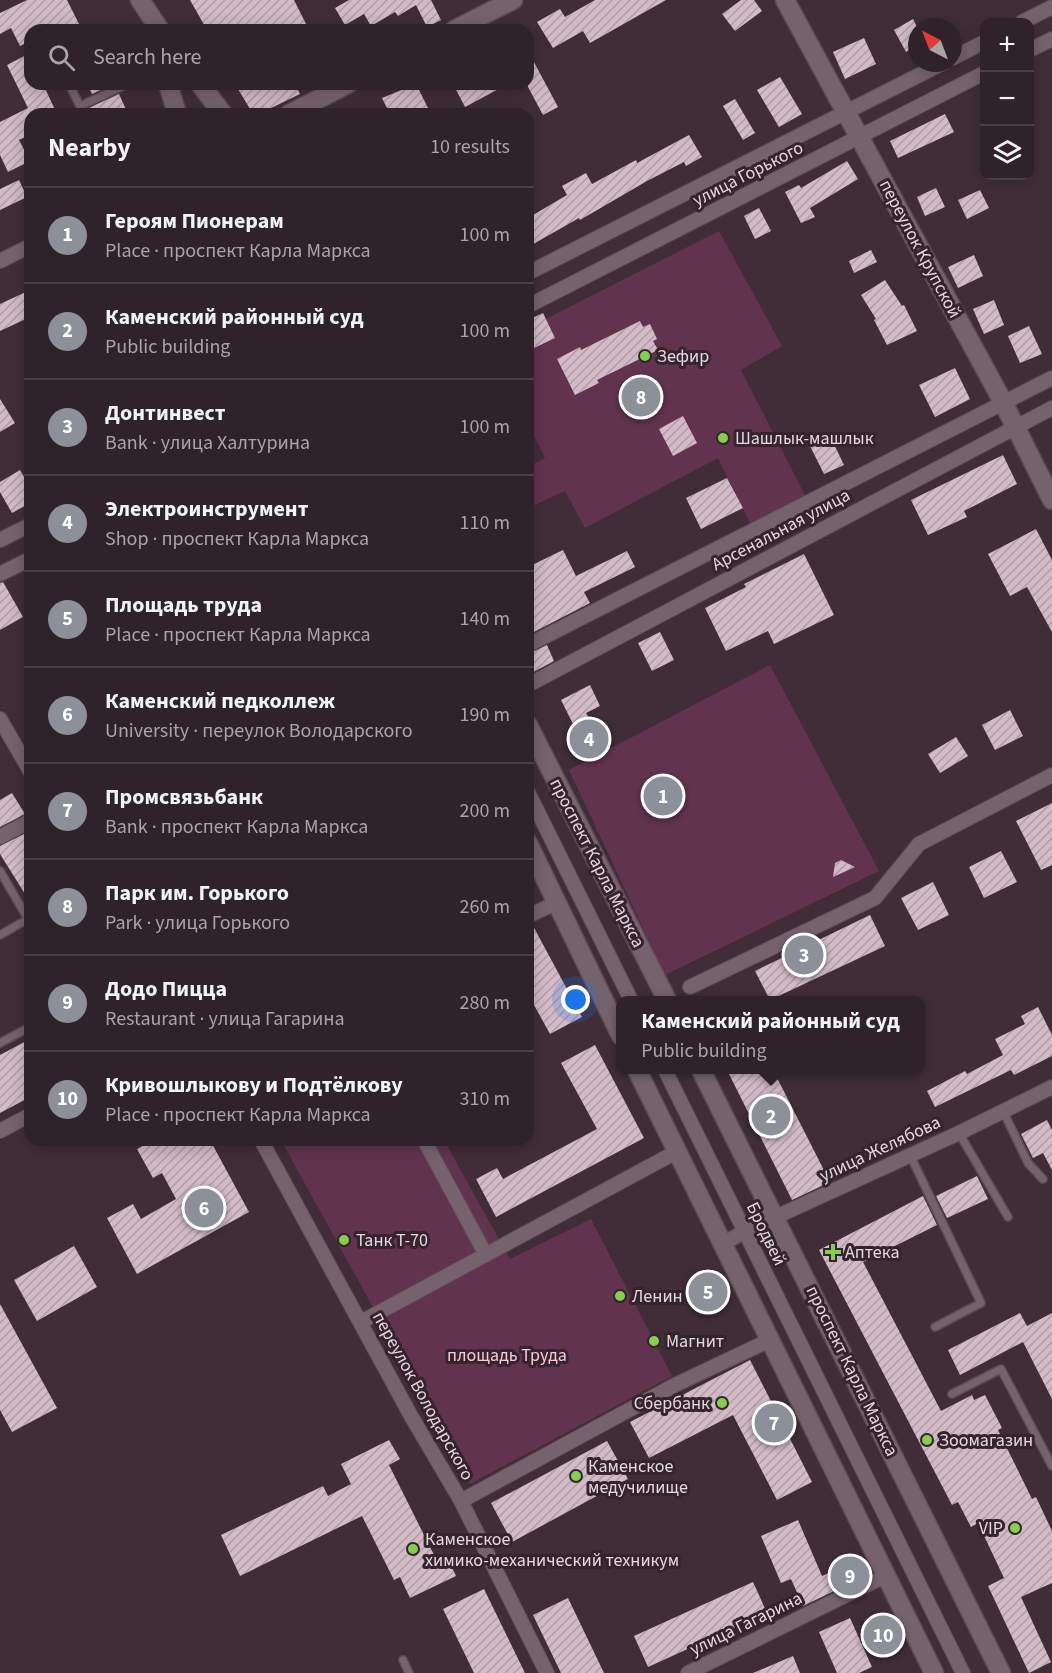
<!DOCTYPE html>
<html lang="en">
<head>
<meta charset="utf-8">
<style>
	:root { --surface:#30222a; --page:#3c2f36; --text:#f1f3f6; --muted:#a8a4a8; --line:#4b3f47; --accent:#8c9099 }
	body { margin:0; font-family:"Source Sans 3",sans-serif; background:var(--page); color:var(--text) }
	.controls { position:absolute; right:18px; top:18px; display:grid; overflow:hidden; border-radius:12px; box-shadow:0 3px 15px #0003 }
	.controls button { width:54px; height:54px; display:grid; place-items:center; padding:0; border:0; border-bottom:2px solid var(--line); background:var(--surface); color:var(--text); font:30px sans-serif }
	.compass { position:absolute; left:908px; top:18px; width:54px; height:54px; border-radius:50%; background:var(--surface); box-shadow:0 3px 15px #0003; rotate:318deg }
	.you { position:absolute; left:576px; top:1000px; width:21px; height:21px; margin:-15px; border:4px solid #fff; border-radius:50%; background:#1a73e8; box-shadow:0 0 0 9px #1a73e833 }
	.badge { display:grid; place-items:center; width:39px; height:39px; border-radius:50%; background:var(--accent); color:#fff; font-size:20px; font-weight:700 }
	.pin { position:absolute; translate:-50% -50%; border:3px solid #fff; box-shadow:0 2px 6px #0006 }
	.popup { position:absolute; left:616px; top:996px; width:309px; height:78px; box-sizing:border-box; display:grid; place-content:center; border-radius:12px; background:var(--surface); filter:drop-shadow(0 2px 4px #0005); font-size:20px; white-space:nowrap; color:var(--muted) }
	.popup b { font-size:22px; color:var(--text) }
	.popup::after { content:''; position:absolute; left:50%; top:100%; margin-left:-12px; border:12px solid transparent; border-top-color:var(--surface) }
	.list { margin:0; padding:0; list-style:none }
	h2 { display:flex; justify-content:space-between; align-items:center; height:78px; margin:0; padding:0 24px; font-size:26px }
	h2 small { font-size:20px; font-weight:400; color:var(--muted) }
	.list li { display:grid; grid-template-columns:39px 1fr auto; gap:18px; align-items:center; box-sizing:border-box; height:96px; padding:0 24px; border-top:2px solid var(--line) }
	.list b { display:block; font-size:22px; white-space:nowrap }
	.list p { margin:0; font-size:20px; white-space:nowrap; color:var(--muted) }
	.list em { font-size:20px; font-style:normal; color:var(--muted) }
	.icon { flex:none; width:33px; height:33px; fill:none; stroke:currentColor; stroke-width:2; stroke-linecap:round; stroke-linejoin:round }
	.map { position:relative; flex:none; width:1052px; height:1673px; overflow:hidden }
	.search { position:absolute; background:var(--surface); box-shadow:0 3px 15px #0003; left:24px; top:24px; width:510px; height:66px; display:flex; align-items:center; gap:15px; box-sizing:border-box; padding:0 21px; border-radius:18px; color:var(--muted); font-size:22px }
	.panel { position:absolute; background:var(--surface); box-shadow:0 3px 15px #0003; left:24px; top:108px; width:510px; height:1038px; border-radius:18px }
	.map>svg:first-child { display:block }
	.park { fill:#61334f }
	.building { fill:url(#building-hatch) }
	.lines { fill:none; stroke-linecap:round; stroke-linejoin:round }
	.lane-casing { stroke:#5b4b54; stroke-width:10 }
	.street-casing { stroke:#5b4b54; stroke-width:16 }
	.secondary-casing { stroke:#5b4b54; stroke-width:21 }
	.lane { stroke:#76626d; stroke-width:7 }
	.street { stroke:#76626d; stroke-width:14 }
	.secondary { stroke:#76626d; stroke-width:18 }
	.poi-dot { fill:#84cf4d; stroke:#35232d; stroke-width:2 }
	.labels { text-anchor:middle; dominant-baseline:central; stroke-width:6; stroke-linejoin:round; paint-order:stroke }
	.street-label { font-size:18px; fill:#e3d7de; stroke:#35232d }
	.poi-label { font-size:18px; fill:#e3d7de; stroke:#35232d; text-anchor:start }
	.park-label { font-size:18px; fill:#fbc6e3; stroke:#35232d }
</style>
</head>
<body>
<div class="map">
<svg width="1052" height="1673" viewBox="0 0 1052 1673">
	<defs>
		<pattern id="building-hatch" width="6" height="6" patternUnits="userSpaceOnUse" patternTransform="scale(1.5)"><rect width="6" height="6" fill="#d2bac7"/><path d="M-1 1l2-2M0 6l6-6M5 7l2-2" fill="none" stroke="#ae9ca6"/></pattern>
	</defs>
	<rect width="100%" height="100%" fill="#402d38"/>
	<!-- park -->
	<g class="park">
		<path d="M719,231L782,346L741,370L809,503L754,531L718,458L585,528L565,491L528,508V467L545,458L528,424V328Z"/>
		<path d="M770,665L879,871L665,975L569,770Z"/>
		<path d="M281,1140H444L510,1259L591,1219L672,1376L470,1484Z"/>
	</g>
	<!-- building -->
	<g class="building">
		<path d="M27,0H67L82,30H30V41L20,46L11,28L0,34V13Z"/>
		<path d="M190,0H294L309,30H207Z"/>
		<path d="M349,0H431L441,20L427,27L416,5L398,16L395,12L371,26L364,14L345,25L335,8Z"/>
		<path d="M595,0H666L590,43L583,31L553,48L537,22L560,9L565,17Z"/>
		<path d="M741,0H754L762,11L735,31L722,14Z"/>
		<path d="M913,19L917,27V45L906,52L894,30Z"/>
		<path d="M864,38L876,64L845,79L833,52Z"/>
		<path d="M528,51L558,107L543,115L528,87Z"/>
		<path d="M30,53V84H43L57,114H32L30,111V135L19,140L30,161L8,172L0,155V122L28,108L7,65Z"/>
		<path d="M780,77L802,114L779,127L757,90Z"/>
		<path d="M87,84H114L92,94Z"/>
		<path d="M235,84H295L300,94L263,112L250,109Z"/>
		<path d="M416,84L431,114H390L382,98Z"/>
		<path d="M453,84H508L465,107Z"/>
		<path d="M119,94L128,114H75L82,111Z"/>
		<path d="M735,99L755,133L743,140L723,106Z"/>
		<path d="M945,114L954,132L898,158L890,141Z"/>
		<path d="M689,135L702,157L686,166L684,162L647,181L580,220L579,218L528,247V218L567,195L562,186L586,173L592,184L636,160L637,163Z"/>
		<path d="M847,161L858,179L810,208L815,217L801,223L785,192L799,185L801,188Z"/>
		<path d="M19,180L27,197L0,210V189Z"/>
		<path d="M936,188L945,207L925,216L917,197Z"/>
		<path d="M980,190L989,208L967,219L958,200Z"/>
		<path d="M759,208L771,231L755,239L744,216Z"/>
		<path d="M871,250L877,262L854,273L849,261Z"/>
		<path d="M974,255L983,276L958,288L948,267Z"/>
		<path d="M885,280L902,306L904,305L917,331L887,345L874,320L876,319L861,295Z"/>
		<path d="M30,290V317L0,331V304Z"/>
		<path d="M994,300L1004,325L984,334L973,309Z"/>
		<path d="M543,313L555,338L532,349L528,340V320Z"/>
		<path d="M640,321L643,327L650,324L657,339L653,341L658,350L597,380L599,383L575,395L557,359L580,347L581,350Z"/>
		<path d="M1029,326L1042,354L1020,363L1008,336Z"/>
		<path d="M955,368L970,399L935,417L919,385Z"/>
		<path d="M0,399L15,423L0,432Z"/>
		<path d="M683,416L697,443L673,456L659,429Z"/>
		<path d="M830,436L844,465L824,474L810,446Z"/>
		<path d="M1003,455L1017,484L964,511L967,517L928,535L911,500Z"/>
		<path d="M20,470L30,487V503L12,513L0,492V482Z"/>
		<path d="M727,478L743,508L701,529L686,498Z"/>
		<path d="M1036,529L1052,560V632L1027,587L1010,596L988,554Z"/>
		<path d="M563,550L576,576L627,551L635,567L584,592L590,603L528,635V567Z"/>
		<path d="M804,554L834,615L774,644L768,631L726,651L705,608L746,587L744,584Z"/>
		<path d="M3,582L23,617L0,630V583Z"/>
		<path d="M660,632L674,660L652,671L638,643Z"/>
		<path d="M547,645L554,661L528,675V654Z"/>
		<path d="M590,685L600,706L586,713L604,745L588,754L561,700Z"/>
		<path d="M1010,710L1023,736L995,750L982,725Z"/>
		<path d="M956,737L968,756L940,773L928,754Z"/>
		<path d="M12,793L25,814L0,827V800Z"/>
		<path d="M1052,803V865L1041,870L1016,821Z"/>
		<path d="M30,831V902L0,854V846Z"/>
		<path d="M1001,851L1017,882L984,898L969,867Z"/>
		<path d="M841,860L855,867L833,877L835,863Z"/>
		<path d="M933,882L949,915L918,930L901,898Z"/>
		<path d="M870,915L885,946L770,1000L755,971Z"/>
		<path d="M532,924L582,1017L550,1034L528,994V925Z"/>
		<path d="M1038,1007L1052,1035V1056L1014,1075L1011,1070L935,1107L927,1091L965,1071L967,1074L1003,1055L995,1039L1025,1024L1021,1016Z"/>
		<path d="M30,1039V1097L0,1113V1055Z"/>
		<path d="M595,1045L644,1138L496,1217L476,1179L497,1168L503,1179L597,1129L561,1063Z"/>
		<path d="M727,1070H773L830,1182L792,1200Z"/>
		<path d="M1047,1120L1052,1130V1170L1043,1153L1033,1158L1021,1134Z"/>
		<path d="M144,1140H210L249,1212L137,1274L107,1218L133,1204L141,1219L176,1199L162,1173L153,1178L137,1149L146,1144Z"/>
		<path d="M977,1176L988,1199L947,1218L936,1196Z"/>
		<path d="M923,1196L937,1225L863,1262L941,1411L972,1395L974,1400L985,1395L1002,1428L998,1430L1032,1499L1036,1497L1052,1531V1583L1021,1597L1051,1662L1029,1673L988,1586L1004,1578L978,1523L971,1527L958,1502L952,1505L819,1250Z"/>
		<path d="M74,1246L97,1287L37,1321L14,1280Z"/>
		<path d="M0,1304L57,1408L12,1432L0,1410Z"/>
		<path d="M1020,1313L1027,1326L1052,1313V1399L1023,1342L960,1375L948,1350Z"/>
		<path d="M750,1360L812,1482L777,1500L733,1415L649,1458L630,1422Z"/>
		<path d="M389,1440L400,1459L389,1465L436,1559L446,1555L456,1576L410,1598L400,1577L394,1580L362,1516L240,1576L221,1535L323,1486L328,1496L351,1484L341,1464Z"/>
		<path d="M607,1441L628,1479L512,1542L491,1503Z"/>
		<path d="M798,1520L822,1576L852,1563L859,1579L803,1606L791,1579L781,1583L761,1536Z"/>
		<path d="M753,1582L767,1613L648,1667L634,1636Z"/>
		<path d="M484,1589L525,1673H474L443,1609Z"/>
		<path d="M568,1598L604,1673H561L533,1615Z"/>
		<path d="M850,1618L872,1667L859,1673H837L819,1632Z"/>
		<path d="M793,1656L800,1673H753Z"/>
	</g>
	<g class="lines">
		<!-- lane casing -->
		<g class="lane-casing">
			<g id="lane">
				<path d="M69,84L80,106L128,84"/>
				<path d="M0,871L28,919L0,935"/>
				<path d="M0,1043L30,1027"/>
				<path d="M1003,1111L1028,1163L1043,1179"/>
				<path d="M959,1133L1008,1217"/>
				<path d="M910,1155L981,1303L935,1327"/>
				<path d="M952,1394L1001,1369L1052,1466"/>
				<path d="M403,1660L409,1673"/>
			</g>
		</g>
		<!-- street casing -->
		<g class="street-casing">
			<g id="street">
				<path d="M1022,22L1052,7"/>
				<path d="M1030,50L1052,39"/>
				<path d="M953,58L984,42"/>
				<path d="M0,261L30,246"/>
				<path d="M528,273L943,63"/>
				<path d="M528,306L984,73"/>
				<path d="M0,540L30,525"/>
				<path d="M0,574L30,559"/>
				<path d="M528,645L1052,378"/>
				<path d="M528,685L1052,408"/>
				<path d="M0,719L30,771"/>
				<path d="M528,792L631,1000"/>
				<path d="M0,837L30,821"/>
				<path d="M528,916L558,902"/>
				<path d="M690,987L875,898L919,844L1052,775"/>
				<path d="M665,1070L963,1673"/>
				<path d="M0,1131L30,1115"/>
				<path d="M261,1140L411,1416L461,1501L547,1673"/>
				<path d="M424,1140L486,1255"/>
				<path d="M723,1244L745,1231L959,1133L1052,1087"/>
				<path d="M361,1322L678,1151"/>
				<path d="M461,1501L675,1385L770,1340"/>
				<path d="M688,1673L885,1576"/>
			</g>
		</g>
		<!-- secondary casing -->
		<g class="secondary-casing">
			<g id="secondary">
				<path d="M140,0L160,30"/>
				<path d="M785,0L1003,402L1052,500"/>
				<path d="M454,30L513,0"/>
				<path d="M168,84L177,114"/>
				<path d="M200,84L223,114"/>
				<path d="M289,114L348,84"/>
				<path d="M528,725L667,1000"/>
				<path d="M528,843L621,1036"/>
				<path d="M637,1070L934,1673"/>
				<path d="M701,1070L1001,1673"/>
			</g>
		</g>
		<!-- lane -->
		<use href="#lane" class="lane"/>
		<!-- street -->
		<use href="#street" class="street"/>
		<!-- secondary -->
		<use href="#secondary" class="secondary"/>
	</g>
	<!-- markers -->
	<g class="poi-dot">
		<circle cx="645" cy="356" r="6"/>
		<circle cx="723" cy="438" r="6"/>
		<circle cx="344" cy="1240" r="6"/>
		<path d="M830 1243h6v6h6v6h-6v6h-6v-6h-6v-6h6z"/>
		<circle cx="620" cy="1296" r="6"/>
		<circle cx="654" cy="1341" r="6"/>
		<circle cx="722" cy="1403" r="6"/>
		<circle cx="927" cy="1440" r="6"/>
		<circle cx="576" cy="1476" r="6"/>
		<circle cx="1015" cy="1528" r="6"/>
		<circle cx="413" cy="1549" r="6"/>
	</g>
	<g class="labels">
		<!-- street labels -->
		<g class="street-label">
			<text transform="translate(748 174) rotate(-27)">улица Горького</text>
			<text transform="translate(920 249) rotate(62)">переулок Крупской</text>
			<text transform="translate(781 530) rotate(-28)">Арсенальная улица</text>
			<text transform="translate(597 863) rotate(63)">проспект Карла Маркса</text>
			<text transform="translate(880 1149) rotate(-25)">улица Желябова</text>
			<text transform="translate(766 1234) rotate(64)">Бродвей</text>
			<text transform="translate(852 1371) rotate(64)">проспект Карла Маркса</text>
			<text transform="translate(423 1396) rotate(61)">переулок Володарского</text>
			<text transform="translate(746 1624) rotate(-26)">улица Гагарина</text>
		</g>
		<!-- poi labels -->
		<g class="poi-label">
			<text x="657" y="356">Зефир</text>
			<text x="735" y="438">Шашлык-машлык</text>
			<text x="356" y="1240">Танк Т-70</text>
			<text x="845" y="1252">Аптека</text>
			<text x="632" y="1296">Ленин</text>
			<text x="666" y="1341">Магнит</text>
			<text x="710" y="1403" text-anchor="end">Сбербанк</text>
			<text x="939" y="1440">Зоомагазин</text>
			<text x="588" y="1466">Каменское<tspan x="588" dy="21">медучилище</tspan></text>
			<text x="1003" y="1528" text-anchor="end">VIP</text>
			<text x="425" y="1539">Каменское<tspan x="425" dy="21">химико-механический техникум</tspan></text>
		</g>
		<!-- park labels -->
		<g class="park-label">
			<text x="507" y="1355">площадь Труда</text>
		</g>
	</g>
</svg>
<div class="controls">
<button>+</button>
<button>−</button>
<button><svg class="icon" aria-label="layers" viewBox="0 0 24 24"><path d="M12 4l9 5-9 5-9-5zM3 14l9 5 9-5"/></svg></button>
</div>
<svg class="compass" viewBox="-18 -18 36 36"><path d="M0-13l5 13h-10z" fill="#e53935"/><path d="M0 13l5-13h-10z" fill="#a8a4a8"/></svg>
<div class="you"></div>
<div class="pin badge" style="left:663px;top:796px">1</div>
<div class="pin badge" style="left:771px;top:1116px">2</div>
<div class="popup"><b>Каменский районный суд</b>Public building</div>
<div class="pin badge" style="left:804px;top:955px">3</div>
<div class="pin badge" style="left:589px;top:739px">4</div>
<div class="pin badge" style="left:708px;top:1292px">5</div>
<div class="pin badge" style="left:204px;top:1208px">6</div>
<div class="pin badge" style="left:774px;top:1423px">7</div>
<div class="pin badge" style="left:641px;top:397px">8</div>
<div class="pin badge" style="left:850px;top:1576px">9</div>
<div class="pin badge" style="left:883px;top:1635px">10</div>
<div class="search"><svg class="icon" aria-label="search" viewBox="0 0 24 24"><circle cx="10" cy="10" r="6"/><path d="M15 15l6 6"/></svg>Search here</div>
<section class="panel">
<h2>Nearby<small>10 results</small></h2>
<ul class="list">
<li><span class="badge">1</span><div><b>Героям Пионерам</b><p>Place · проспект Карла Маркса</p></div><em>100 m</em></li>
<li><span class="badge">2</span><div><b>Каменский районный суд</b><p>Public building</p></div><em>100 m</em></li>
<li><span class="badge">3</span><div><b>Донтинвест</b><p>Bank · улица Халтурина</p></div><em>100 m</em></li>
<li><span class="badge">4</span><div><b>Электроинструмент</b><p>Shop · проспект Карла Маркса</p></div><em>110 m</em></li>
<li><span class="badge">5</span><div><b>Площадь труда</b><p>Place · проспект Карла Маркса</p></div><em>140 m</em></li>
<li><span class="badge">6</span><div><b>Каменский педколлеж</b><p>University · переулок Володарского</p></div><em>190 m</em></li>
<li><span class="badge">7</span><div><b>Промсвязьбанк</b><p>Bank · проспект Карла Маркса</p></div><em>200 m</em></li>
<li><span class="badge">8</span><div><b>Парк им. Горького</b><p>Park · улица Горького</p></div><em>260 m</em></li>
<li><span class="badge">9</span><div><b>Додо Пицца</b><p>Restaurant · улица Гагарина</p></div><em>280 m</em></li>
<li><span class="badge">10</span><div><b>Кривошлыкову и Подтёлкову</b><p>Place · проспект Карла Маркса</p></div><em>310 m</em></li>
</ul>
</section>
</div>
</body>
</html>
